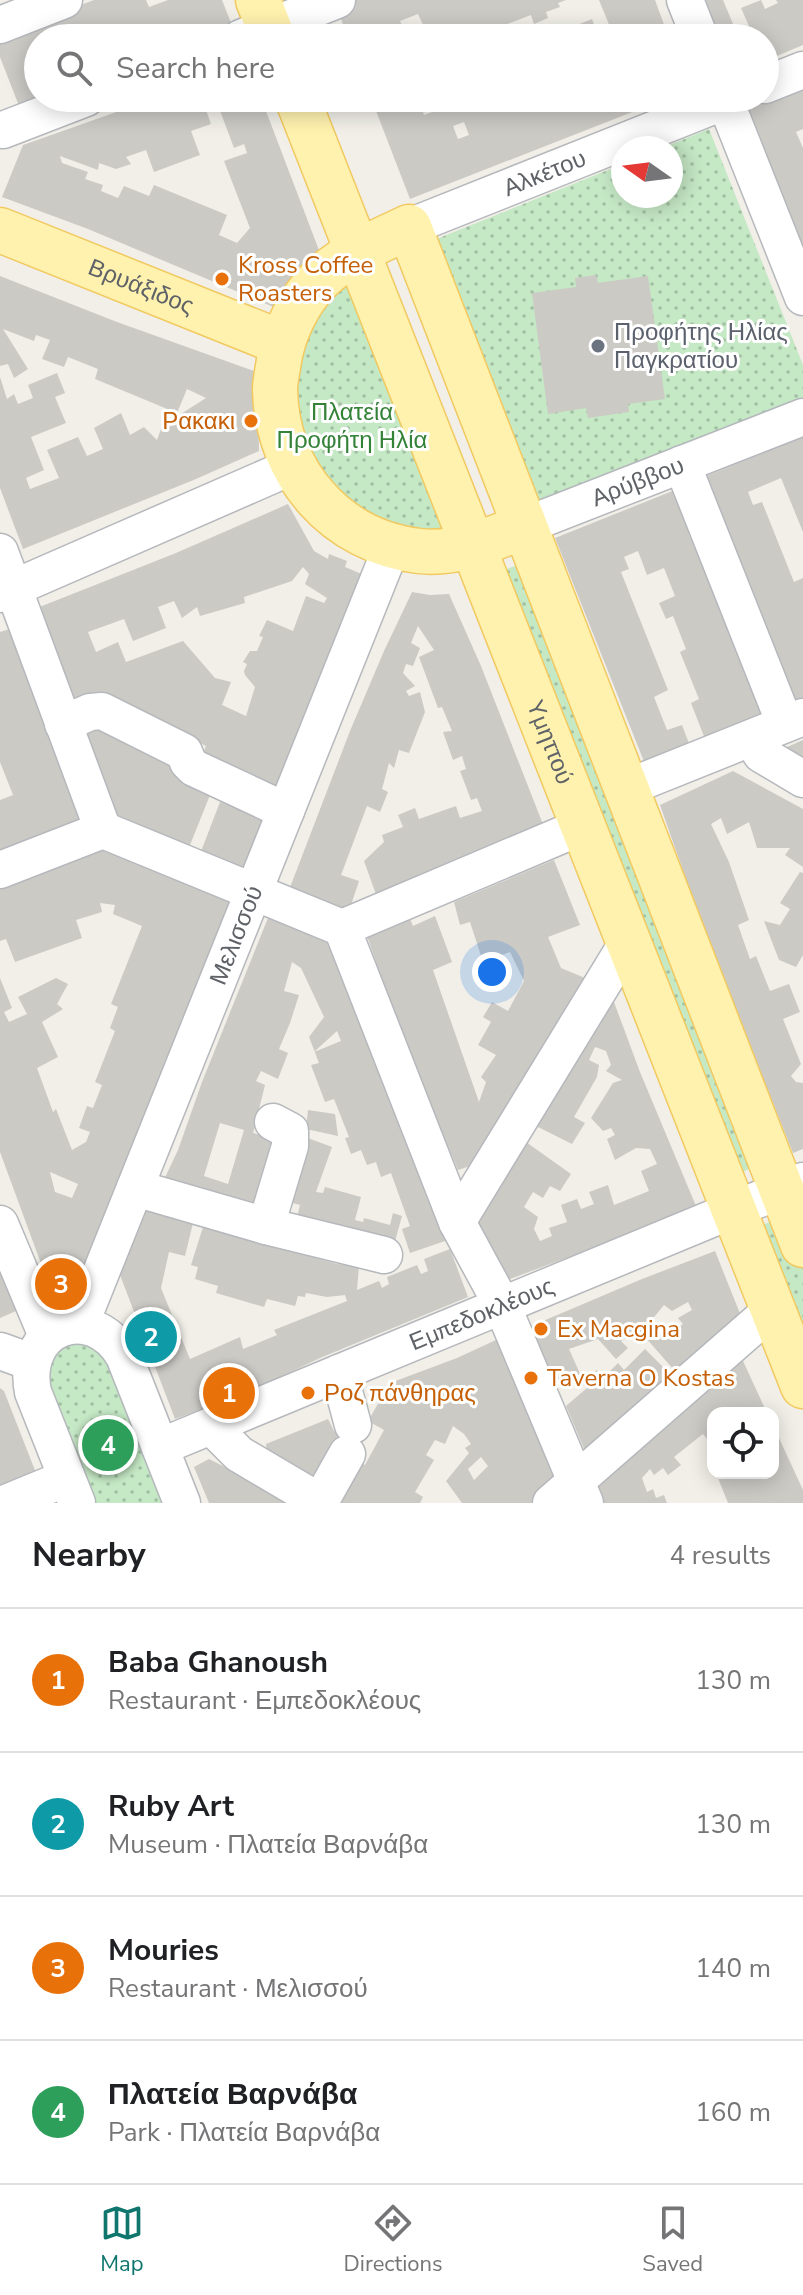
<!DOCTYPE html>
<html lang="en">
<head>
<meta charset="utf-8">
<style>
	:root { --surface:#fff; --page:#f6f6f6; --text:#202124; --muted:#757577; --line:#e0e0e0; --accent:#0f766e }
	body { margin:0; font-family:"Nunito Sans",sans-serif; background:var(--page); color:var(--text) }
	.controls { position:absolute; right:24px; bottom:24px; display:grid; overflow:hidden; border-radius:16px; box-shadow:0 4px 20px #0003 }
	.controls button { width:72px; height:72px; display:grid; place-items:center; padding:0; border:0; border-bottom:2px solid var(--line); background:var(--surface); color:var(--text); font:40px sans-serif }
	.compass { position:absolute; left:611px; top:136px; width:72px; height:72px; border-radius:50%; background:var(--surface); box-shadow:0 4px 20px #0003; rotate:284deg }
	.you { position:absolute; left:492px; top:972px; width:28px; height:28px; margin:-20px; border:6px solid #fff; border-radius:50%; background:#1a73e8; box-shadow:0 0 0 12px #1a73e833 }
	.badge { display:grid; place-items:center; width:52px; height:52px; border-radius:50%; background:var(--accent); color:#fff; font-size:26px; font-weight:700 }
	.pin { position:absolute; translate:-50% -50%; border:4px solid #fff; box-shadow:0 2px 8px #0006 }
	.list { margin:0; padding:0; list-style:none }
	h2 { display:flex; justify-content:space-between; align-items:center; height:104px; margin:0; padding:0 32px; font-size:34px }
	h2 small { font-size:26px; font-weight:400; color:var(--muted) }
	.list li { display:grid; grid-template-columns:52px 1fr auto; gap:24px; align-items:center; box-sizing:border-box; height:144px; padding:0 32px; border-top:2px solid var(--line) }
	.list b { display:block; font-size:30px; white-space:nowrap }
	.list p { margin:0; font-size:26px; white-space:nowrap; color:var(--muted) }
	.list em { font-size:26px; font-style:normal; color:var(--muted) }
	.icon { flex:none; width:44px; height:44px; fill:none; stroke:currentColor; stroke-width:2; stroke-linecap:round; stroke-linejoin:round }
	.map { position:relative; flex:none; width:803px; height:1503px; overflow:hidden }
	.search { position:absolute; background:var(--surface); box-shadow:0 4px 20px #0003; left:24px; right:24px; top:24px; height:88px; display:flex; align-items:center; gap:20px; box-sizing:border-box; padding:0 28px; border-radius:44px; color:var(--muted); font-size:30px }
	.sheet { height:680px; background:var(--surface) }
	nav { display:flex; justify-content:space-around; align-items:center; box-sizing:border-box; height:112px; border-top:2px solid var(--line); background:var(--surface); font-size:22px; color:var(--muted) }
	nav a { display:grid; justify-items:center; gap:4px }
	nav .on { color:var(--accent) }
	.map>svg:first-child { display:block }
	.park { fill:url(#park-dots) }
	.building { fill:#cccac5; fill-rule:evenodd }
	.lines { fill:none; stroke-linecap:round; stroke-linejoin:round }
	.minor-casing { stroke:#b5b8bc; stroke-width:39 }
	.major-casing { stroke:#f2c960; stroke-width:47 }
	.minor { stroke:#fff; stroke-width:36 }
	.major { stroke:#fff2af; stroke-width:44 }
	.food-dot { fill:#e8710a; stroke:#fff; stroke-width:3 }
	.worship-dot { fill:#6b7280; stroke:#fff; stroke-width:3 }
	.labels { text-anchor:middle; dominant-baseline:central; stroke-width:6; stroke-linejoin:round; paint-order:stroke }
	.street-label { font-size:24px; fill:#5f6368; stroke:#fff }
	.food-label { font-size:24px; fill:#c56008; stroke:#fff; text-anchor:start }
	.worship-label { font-size:24px; fill:#5b616d; stroke:#fff; text-anchor:start }
	.park-label { font-size:24px; fill:#348238; stroke:#fff }
</style>
</head>
<body>
<div class="map">
<svg width="803" height="1503" viewBox="0 0 803 1503">
	<defs>
		<pattern id="park-dots" width="8" height="8" patternUnits="userSpaceOnUse" patternTransform="scale(2)"><rect width="8" height="8" fill="#c5e8c5"/><path d="M2 2h.1M6 6h.1" fill="none" stroke="#a3c0a4" stroke-width="1.8" stroke-linecap="round"/></pattern>
	</defs>
	<rect width="100%" height="100%" fill="#f1efe8"/>
	<!-- park -->
	<g class="park">
		<path d="M709,129L803,365V398L530,508L424,244L623,164V196H671V148H662Z"/>
		<path d="M357,251L473,547L348,526L275,387Z"/>
		<path d="M520,564L759,1165L725,1179L486,577Z"/>
		<path d="M783,1217L803,1266V1381L744,1232Z"/>
		<path d="M61,1340H100L173,1503H89L44,1387V1361Z"/>
	</g>
	<!-- building -->
	<g class="building">
		<path d="M94,0H146L149,7L168,0H222L233,28L209,38H38V98L21,111L0,57V36Z"/>
		<path d="M356,0H566L558,3L560,7L546,12L548,18L534,24L531,15L471,38H420L416,28L423,25L418,14L400,21L405,32L399,35L401,38H348L337,8Z"/>
		<path d="M599,0H655L669,38H621L616,24L610,27Z"/>
		<path d="M695,0H723L736,31L749,26L741,8L761,0L765,9L778,3L776,0H803V45L765,61V38H710Z"/>
		<path d="M592,19L599,38H545Z"/>
		<path d="M803,81V129L796,132L803,148V265L742,106Z"/>
		<path d="M156,98H261L322,258L276,308L88,229L2,197L23,145ZM216,100L234,148L244,144L247,153L224,161L250,228L237,243L219,235L227,215L154,185L149,196L124,186L118,198L101,191L103,185L85,179L88,172L62,163L60,156L98,170L99,163L116,169L131,164L126,157L146,150L154,172L200,155L191,131L211,124L204,104Z"/>
		<path d="M371,98H427L419,101L424,115L446,107L442,98H668L410,199ZM464,122L469,135L458,139L453,126Z"/>
		<path d="M596,275L598,283L648,276L665,399L628,404L629,412L588,418L586,408L548,414L532,293L576,287L575,278Z"/>
		<path d="M0,276L117,322L257,372L259,451L196,479L23,549L0,488V377L7,399L14,394L18,404L33,398L28,385L57,373L65,393L55,397L66,423L31,437L44,470L26,478L30,489L59,478L47,450L78,437L87,456L103,449L94,428L121,413L130,435L144,427L157,440L162,426L206,398L187,389L177,413L95,379L98,369L68,357L64,367L42,359L50,340L36,335L34,341L3,329L28,369L14,378L8,364L0,366Z"/>
		<path d="M803,437V532L781,478L748,492L753,505L762,502L794,582L803,578V699L790,704L699,479Z"/>
		<path d="M675,490L765,715L705,739L691,703L699,699L680,652L686,649L673,616L666,619L659,603L675,596L664,568L647,575L638,551L624,557L629,569L621,572L668,690L654,697L667,730L682,725L690,746L645,764L555,538Z"/>
		<path d="M288,504L314,551L328,559L329,554L347,561L345,567L364,575L277,801L199,764L206,746L109,696L76,710L37,608L176,553ZM303,567L309,574L305,584L327,598L324,603L306,596L293,631L267,620L259,636L263,637L257,651H250L243,662L247,664L244,671L245,675L255,687L246,716L222,705L231,682L215,678L183,641L126,662L118,642L96,652L88,632L124,619L133,641L166,628L158,607L174,601L182,618L197,607L200,616L245,603L244,597L292,581Z"/>
		<path d="M412,592L430,595L449,594L481,666L546,832L378,900L364,861L384,842L382,835L403,827L398,815L415,808L419,819L456,806L460,818L482,811L477,798L471,800L460,771L466,769L462,756L453,760L443,732L452,731L442,707L438,708L419,657L434,650L418,626L411,643L420,648L413,666L406,664L403,673L415,686L406,691L409,696L420,692L425,712L409,753L399,750L394,768L389,763L382,789L388,792L380,812L367,806L341,875L359,881L349,911L289,890L350,731L384,651Z"/>
		<path d="M13,628L88,825L0,860V800L13,795L0,762V632Z"/>
		<path d="M89,723L214,785L188,850L116,823L78,730Z"/>
		<path d="M803,740V766L778,751Z"/>
		<path d="M733,771L803,809V867L785,855L790,848H757L749,822L727,834L721,818L711,824L729,862L749,920L738,925L750,959L756,956L770,991L789,984L800,1012L783,1019L801,1064L791,1076L796,1082L803,1083V1149L793,1153L706,936L660,805Z"/>
		<path d="M220,802L265,819L245,871L200,854Z"/>
		<path d="M103,847L237,900L79,1278L50,1288L0,1152V978L12,1008L4,1012L9,1022L27,1014L18,997L56,978L68,984L57,1004L63,1009L42,1022L58,1057L37,1068L53,1112L56,1109L72,1150L86,1142L90,1132L79,1128L87,1106L93,1108L102,1085L95,1082L115,1031L110,1028L118,1007L111,1004L142,926L113,914L115,905L100,903L102,912L76,920L82,938L15,962L6,939L0,941V889ZM50,1172L78,1184L72,1198L55,1192Z"/>
		<path d="M554,860L580,925L548,937L561,968L585,978L476,1164L458,1170L400,1031L367,936L410,919L413,926L435,916L452,962L433,970L479,1102L486,1082L481,1077L496,1055L478,1045L491,1022L483,1017L492,1002L508,1011L524,981L510,952L483,962L470,922L460,925L454,902Z"/>
		<path d="M800,872L803,873V955L796,967L779,960L764,921L780,925L790,909L780,903Z"/>
		<path d="M270,913L328,937L448,1240L410,1253L402,1229L410,1226L391,1173L381,1177L376,1162L367,1165L361,1150L351,1154L345,1138L349,1137L334,1099L325,1102L311,1065L319,1063L309,1037L324,1017L301,968L292,962L284,991L299,995L290,1023L279,1049L288,1053L278,1079L261,1071L256,1081L265,1085L253,1133L282,1141L262,1208L161,1186L178,1150L202,1082ZM337,1031L341,1041L314,1052ZM220,1123L244,1130L228,1184L204,1176Z"/>
		<path d="M611,994L640,1072L696,1206L625,1236L510,1279L497,1276L478,1221L526,1142L571,1174L560,1191L550,1186L543,1198L533,1192L524,1207L538,1217L534,1229L540,1241L552,1236L549,1228L567,1222L561,1205L577,1199L581,1209L594,1204L589,1192L608,1185L614,1205L649,1191L641,1171L657,1164L650,1149L636,1148L615,1160L607,1139L615,1135L611,1128L603,1131L591,1118L613,1083L622,1080L606,1071L611,1065L606,1051L595,1047L589,1060L599,1065L597,1077L574,1117L585,1123L572,1144L530,1123Z"/>
		<path d="M308,1110L335,1114L338,1136L306,1129Z"/>
		<path d="M305,1137L332,1147L316,1192L323,1193L325,1187L361,1197L355,1220L363,1222L364,1218L390,1225L393,1213L402,1216L394,1245L296,1221L300,1205L285,1201Z"/>
		<path d="M146,1210L193,1223L185,1256L169,1252L161,1288L190,1359L240,1337L243,1349L277,1335L274,1330L347,1301L345,1295L327,1297L306,1293L305,1297L298,1296L295,1306L267,1299L264,1307L216,1293L218,1286L195,1279L198,1267L191,1265L203,1227L337,1264L359,1266L357,1290L379,1281L382,1288L389,1284L387,1277L417,1265L421,1274L428,1271L424,1259L450,1249L468,1297L320,1358L251,1391L175,1419L120,1275Z"/>
		<path d="M715,1251L741,1316L674,1370L639,1330L621,1341L628,1348L616,1359L598,1339L569,1349L581,1376L553,1387L529,1327L642,1279ZM688,1302L692,1310L678,1318L683,1324L666,1338L650,1322L664,1305L672,1311Z"/>
		<path d="M0,1272L16,1311L0,1318Z"/>
		<path d="M498,1339L559,1467L551,1479L559,1488L541,1503H462L446,1481L469,1453L465,1448L471,1444L464,1434L453,1426L445,1444L435,1440L426,1455L434,1460L415,1492L423,1497L420,1503H334L358,1461L365,1465L384,1430L368,1421L390,1383L457,1358ZM481,1457L488,1466L474,1480L468,1469Z"/>
		<path d="M645,1349L670,1374L585,1451L566,1406L587,1388L582,1383L597,1370L604,1377L618,1363L624,1370Z"/>
		<path d="M738,1350L767,1413H745L743,1409L738,1413H713V1442L711,1444L703,1434L674,1457L681,1465L668,1475L663,1468L654,1475L650,1469L642,1478L647,1492L653,1489L656,1498L664,1495L667,1503H596L584,1478Z"/>
		<path d="M0,1388L4,1391L36,1473L0,1489Z"/>
		<path d="M328,1419L334,1431L346,1437L319,1491L268,1466L266,1444Z"/>
		<path d="M773,1425L803,1490V1503H728L716,1473H773Z"/>
		<path d="M209,1459L297,1503H209L194,1467Z"/>
	</g>
	<g class="lines">
		<!-- minor casing -->
		<g class="minor-casing">
			<g id="minor">
				<path d="M685,0L700,38"/>
				<path d="M0,25L64,0"/>
				<path d="M241,38L337,0"/>
				<path d="M765,85L803,70"/>
				<path d="M724,98L803,297"/>
				<path d="M3,130L86,98"/>
				<path id="s1" d="M409,227L733,98"/>
				<path d="M682,464L785,724"/>
				<path id="s2" d="M524,526L803,417"/>
				<path d="M0,552L103,830"/>
				<path d="M0,594L293,466"/>
				<path d="M63,724L90,712L102,711L184,752L188,762L194,768L286,811"/>
				<path d="M752,738L761,754L803,779"/>
				<path d="M626,788L803,717"/>
				<path d="M103,830L342,928"/>
				<path d="M0,870L103,830"/>
				<path d="M342,928L457,1222L502,1305L585,1503"/>
				<path d="M342,928L583,826"/>
				<path d="M135,1188L266,1226L384,1255"/>
				<path d="M457,1222L628,942"/>
				<path d="M0,1224L47,1336"/>
				<path d="M266,1226L290,1146V1131L273,1122"/>
				<path id="s3" d="M80,1325L392,546"/>
				<path d="M0,1351L31,1362"/>
				<path d="M339,1373L353,1425"/>
				<path d="M211,1426L239,1454L322,1503"/>
				<path id="s4" d="M160,1447L803,1181"/>
				<path d="M320,1502L347,1454"/>
				<path d="M6,1503L67,1478"/>
				<path d="M77,1503L33,1392C20,1328 90,1299 124,1356L182,1503"/>
				<path d="M551,1503L773,1309"/>
			</g>
		</g>
		<!-- major casing -->
		<g class="major-casing">
			<g id="major">
				<path d="M258,0L273,38"/>
				<path id="s5" d="M297,98L803,1386"/>
				<path id="s6" d="M0,230L282,343"/>
				<path d="M524,526C490,540 457,555 419,551C336,541 277,474 275,390C275,380 278,369 279,360C284,331 299,300 320,279C345,255 377,242 409,227L803,1245"/>
			</g>
		</g>
		<!-- minor -->
		<use href="#minor" class="minor"/>
		<!-- major -->
		<use href="#major" class="major"/>
	</g>
	<!-- markers -->
	<g class="food-dot">
		<circle cx="222" cy="279" r="8"/>
		<circle cx="251" cy="421" r="8"/>
		<circle cx="541" cy="1329" r="8"/>
		<circle cx="531" cy="1378" r="8"/>
		<circle cx="308" cy="1393" r="8"/>
	</g>
	<circle class="worship-dot" cx="598" cy="346" r="8"/>
	<g class="labels">
		<!-- street labels -->
		<g class="street-label">
			<text stroke="none"><textPath href="#s1" startOffset="146">Αλκέτου</textPath></text>
			<text stroke="none"><textPath href="#s6" startOffset="152">Βρυάξιδος</textPath></text>
			<text stroke="none"><textPath href="#s2" startOffset="122">Αρύββου</textPath></text>
			<text stroke="none"><textPath href="#s5" startOffset="692">Υμηττού</textPath></text>
			<text stroke="none"><textPath href="#s3" startOffset="420">Μελισσού</textPath></text>
			<text stroke="none"><textPath href="#s4" startOffset="348">Εμπεδοκλέους</textPath></text>
		</g>
		<!-- food labels -->
		<g class="food-label">
			<text x="238" y="265">Kross Coffee<tspan x="238" dy="28">Roasters</tspan></text>
			<text x="235" y="421" text-anchor="end">Ρακακι</text>
			<text x="557" y="1329">Ex Macgina</text>
			<text x="547" y="1378">Taverna O Kostas</text>
			<text x="324" y="1393">Ροζ πάνθηρας</text>
		</g>
		<!-- worship labels -->
		<g class="worship-label">
			<text x="614" y="332">Προφήτης Ηλίας<tspan x="614" dy="28">Παγκρατίου</tspan></text>
		</g>
		<!-- park labels -->
		<g class="park-label">
			<text x="352" y="412">Πλατεία<tspan x="352" dy="28">Προφήτη Ηλία</tspan></text>
		</g>
	</g>
</svg>
<div class="controls">
<button><svg class="icon" aria-label="locate" viewBox="0 0 24 24"><circle cx="12" cy="12" r="6"/><path d="M12 2v4M12 18v4M2 12h4M18 12h4"/></svg></button>
</div>
<svg class="compass" viewBox="-18 -18 36 36"><path d="M0-13l5 13h-10z" fill="#e53935"/><path d="M0 13l5-13h-10z" fill="#757577"/></svg>
<div class="you"></div>
<div class="pin badge" style="left:229px;top:1393px;background:#e8710a">1</div>
<div class="pin badge" style="left:151px;top:1337px;background:#0f9aa8">2</div>
<div class="pin badge" style="left:61px;top:1284px;background:#e8710a">3</div>
<div class="pin badge" style="left:108px;top:1445px;background:#2e9e5b">4</div>
<div class="search"><svg class="icon" aria-label="search" viewBox="0 0 24 24"><circle cx="10" cy="10" r="6"/><path d="M15 15l6 6"/></svg>Search here</div>
</div>
<section class="sheet">
<h2>Nearby<small>4 results</small></h2>
<ul class="list">
<li><span class="badge" style="background:#e8710a">1</span><div><b>Baba Ghanoush</b><p>Restaurant · Εμπεδοκλέους</p></div><em>130 m</em></li>
<li><span class="badge" style="background:#0f9aa8">2</span><div><b>Ruby Art</b><p>Museum · Πλατεία Βαρνάβα</p></div><em>130 m</em></li>
<li><span class="badge" style="background:#e8710a">3</span><div><b>Mouries</b><p>Restaurant · Μελισσού</p></div><em>140 m</em></li>
<li><span class="badge" style="background:#2e9e5b">4</span><div><b>Πλατεία Βαρνάβα</b><p>Park · Πλατεία Βαρνάβα</p></div><em>160 m</em></li>
</ul>
</section>
<nav>
<a class="on"><svg class="icon" aria-label="map" viewBox="0 0 24 24"><path d="M3 6l6-2 6 2 6-2v14l-6 2-6-2-6 2zM9 4v14M15 6v14"/></svg>Map</a>
<a><svg class="icon" aria-label="directions" viewBox="0 0 24 24"><path d="M12 3l9 9-9 9-9-9zM9 14v-3h6M13 9l2 2-2 2"/></svg>Directions</a>
<a><svg class="icon" aria-label="saved" viewBox="0 0 24 24"><path d="M7 4h10v16l-5-4-5 4z"/></svg>Saved</a>
</nav>
</body>
</html>
